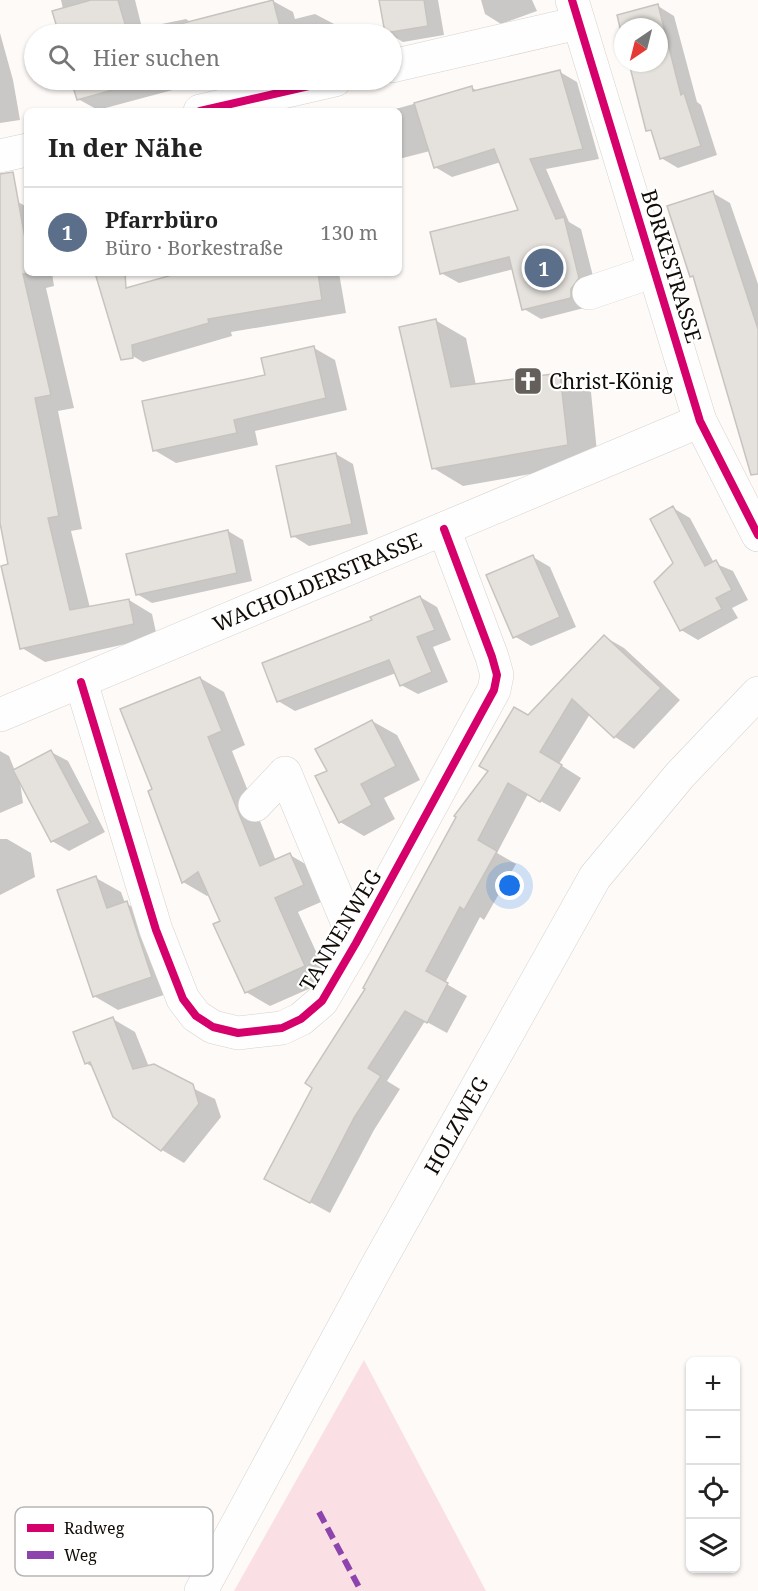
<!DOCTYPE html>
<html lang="de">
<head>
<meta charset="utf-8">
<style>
	:root { --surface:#fff; --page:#f6f6f6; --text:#222; --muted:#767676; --line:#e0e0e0; --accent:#2563eb }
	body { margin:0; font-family:"Noto Serif",serif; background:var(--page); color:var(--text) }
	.controls { position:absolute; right:18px; bottom:18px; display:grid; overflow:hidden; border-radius:9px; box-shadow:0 2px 4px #0004 }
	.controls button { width:54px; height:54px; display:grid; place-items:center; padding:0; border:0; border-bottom:2px solid var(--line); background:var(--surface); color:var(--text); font:30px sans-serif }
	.compass { position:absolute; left:614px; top:18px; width:54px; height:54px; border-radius:50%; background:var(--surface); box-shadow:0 2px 4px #0004; rotate:215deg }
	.you { position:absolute; left:510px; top:886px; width:21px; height:21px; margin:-15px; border:4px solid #fff; border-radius:50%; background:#1a73e8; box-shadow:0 0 0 9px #1a73e833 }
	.badge { display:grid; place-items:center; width:39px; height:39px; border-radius:50%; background:var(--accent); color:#fff; font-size:20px; font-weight:700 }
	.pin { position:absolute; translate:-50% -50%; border:3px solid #fff; box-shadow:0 2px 6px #0006 }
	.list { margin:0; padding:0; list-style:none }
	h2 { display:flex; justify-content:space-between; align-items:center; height:78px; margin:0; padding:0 24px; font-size:26px }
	h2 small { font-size:20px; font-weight:400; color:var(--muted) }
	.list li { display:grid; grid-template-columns:39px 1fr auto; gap:18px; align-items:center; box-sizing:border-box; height:90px; padding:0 24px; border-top:2px solid var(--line) }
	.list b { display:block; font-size:22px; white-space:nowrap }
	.list p { margin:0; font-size:20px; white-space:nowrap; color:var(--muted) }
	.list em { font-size:20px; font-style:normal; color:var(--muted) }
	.icon { flex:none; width:33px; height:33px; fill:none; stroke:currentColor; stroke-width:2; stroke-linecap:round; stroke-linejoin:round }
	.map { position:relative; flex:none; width:758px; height:1591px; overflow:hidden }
	.search { position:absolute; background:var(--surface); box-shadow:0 2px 4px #0004; left:24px; top:24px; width:378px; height:66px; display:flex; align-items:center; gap:15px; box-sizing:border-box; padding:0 21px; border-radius:33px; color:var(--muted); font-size:22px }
	.panel { position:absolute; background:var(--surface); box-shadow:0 2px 4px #0004; left:24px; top:108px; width:378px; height:168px; border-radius:9px }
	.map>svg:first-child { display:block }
	.green { fill:#fae0e5 }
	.shadow { fill:#0003 }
	.building { fill:#e5e2dd; stroke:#c7c4bf; stroke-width:1.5 }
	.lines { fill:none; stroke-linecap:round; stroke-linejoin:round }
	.minor-casing { stroke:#d6d2ce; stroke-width:34 }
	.major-casing { stroke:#d6d2ce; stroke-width:34 }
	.minor { stroke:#fffefe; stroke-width:33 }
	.major { stroke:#fffefe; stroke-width:33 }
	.quiet { stroke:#8e44ad; stroke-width:6; stroke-dasharray:12 6; stroke-linecap:butt }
	.cycleway-casing { stroke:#fff; stroke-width:11 }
	.cycleway { stroke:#d6006c; stroke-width:8 }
	.labels { text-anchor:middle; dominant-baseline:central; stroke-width:4.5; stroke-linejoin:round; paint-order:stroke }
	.street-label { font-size:21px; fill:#120c07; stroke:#fff }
	.poi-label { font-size:21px; fill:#120c07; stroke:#fff; text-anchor:start }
	.key { fill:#fff; stroke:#b8b6b5; stroke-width:1.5 }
	.key-label { font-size:16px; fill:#120c07 }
</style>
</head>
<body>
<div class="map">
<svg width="758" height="1591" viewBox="0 0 758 1591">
	<rect width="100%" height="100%" fill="#fdfaf8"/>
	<!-- green -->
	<path class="green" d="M364,1360L486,1591H234Z"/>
	<!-- shadow -->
	<g class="shadow">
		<path d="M61,0H135L142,28L186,19L192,23L273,1L293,12L295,19L315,14L336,25L338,34H60L54,12L63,9Z"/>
		<path d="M380,0H438L444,35L403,42L386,32Z"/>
		<path d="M481,0H532L537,11L501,24L485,14Z"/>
		<path d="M658,6L674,16L697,102L701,105L717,155L678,168L661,158L630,63H659V27H623V34L618,16Z"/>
		<path d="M0,33L13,80L20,120L0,123Z"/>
		<path d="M560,72L577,82L599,159L546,169L569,222L581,229L596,288L588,307L541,319L524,309L514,269L459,283L441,273L520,211L501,162L452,177L435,167L430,151L399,159V111H388L472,88L478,91Z"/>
		<path d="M73,80H237L200,87L195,84L98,110L78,99Z"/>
		<path d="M713,193L730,203L758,284V458L695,278L691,276Z"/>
		<path d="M18,202L27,207V273H52L54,286L46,288L74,408L58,411L82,529L71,531L90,608L129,600L152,614L157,637L45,662L22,648L0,515V205Z"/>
		<path d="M179,273H339L346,313L231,332L232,336L143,362L119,348Z"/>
		<path d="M435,320L466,338L476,385L560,374L591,392L598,462L463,486L433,468Z"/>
		<path d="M314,348L335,360L347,410L255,431L258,445L176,463L154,450L266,376Z"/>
		<path d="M336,454L353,464L368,534L309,546L293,536Z"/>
		<path d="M673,508L690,518L714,563L733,571L748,600L732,608L738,618L698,640L681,630Z"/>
		<path d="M228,531L243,540L252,581L152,603L137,594Z"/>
		<path d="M533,557L550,567L576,627L531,646L514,636Z"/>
		<path d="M420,597L437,607L451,640L433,647L448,682L418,694L401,685L396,673L295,711L278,701L374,621Z"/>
		<path d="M605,637L624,648L680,700L634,749L615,737L590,714L559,764L581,778L560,812L528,794L497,853L516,864L484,920L480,917L445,983L467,996L447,1033L425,1021L387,1081L400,1089L374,1130L330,1213L286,1189L367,989L529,717Z"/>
		<path d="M200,678L224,692L245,745L232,751L276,861L290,855L314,869L328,899L298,912L329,980L270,1006L246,992L210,894L207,896L183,882L154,790Z"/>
		<path d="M372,721L397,735L420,780L384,798L395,819L364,836L340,822L329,771Z"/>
		<path d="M0,751L9,756L15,771L51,752L68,761L105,832L69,851L52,841L20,782L23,803L0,813Z"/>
		<path d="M0,839H7L31,853L35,877L0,895Z"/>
		<path d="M96,878L121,892L125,903L151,917L176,991L118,1010L94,996Z"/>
		<path d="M113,1019L135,1032L149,1067L215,1099L221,1117L184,1163L162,1150L94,1068L86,1063Z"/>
	</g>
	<!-- building -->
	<g class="building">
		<path d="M91,0H118L128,34H59L52,11Z"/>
		<path d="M273,0L282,34H173L172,26Z"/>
		<path d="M379,0H424L428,26L385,33Z"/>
		<path d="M658,4L681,95L684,93L701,146L660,159L651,130L646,131L629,63H659V27H623V40L617,15Z"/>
		<path d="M560,70L583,149L530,159L556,219L564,217L579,278L571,289V298L522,310L509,257L440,274L430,232L518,210L494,149L434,168L414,103L472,86L473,91Z"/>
		<path d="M71,80H141V82L77,100Z"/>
		<path d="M13,172L27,249V274H23L51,395L35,398L59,516L48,518L70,610L129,599L134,624L20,649L1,566L8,564L0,523V174Z"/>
		<path d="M713,191L758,329V474L751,475L693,276L690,277L667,206Z"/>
		<path d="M95,273H125L126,288L179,273H318L322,300L208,319L209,323L132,345L133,358L121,360Z"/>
		<path d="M436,319L451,387L560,373L568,445L432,469L399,327Z"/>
		<path d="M314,346L326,398L234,420L237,433L153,451L142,401L265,375L261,358Z"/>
		<path d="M336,453L352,524L291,537L276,466Z"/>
		<path d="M673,506L705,566L716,560L732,590L716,598L722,609L680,631L654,582L673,563L650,519Z"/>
		<path d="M228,530L237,573L136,595L126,554Z"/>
		<path d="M533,555L560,617L513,638L486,575Z"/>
		<path d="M420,596L435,630L417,637L432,672L400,686L389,660L277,702L262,663L372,620L370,617Z"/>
		<path d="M604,635L661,688L614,738L572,699L540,752L562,765L540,802L508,783L478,840L497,851L464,910L460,907L426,971L448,983L427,1023L405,1011L368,1068L381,1076L354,1118L310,1203L264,1179L312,1088L305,1083L365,989L363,988L456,817L454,816L488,771L479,766L514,707L528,715Z"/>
		<path d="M200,677L222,731L208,737L260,866L290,853L304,885L275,898L305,966L245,993L213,924L220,921L198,872L182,883L148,791L152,789L120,709Z"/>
		<path d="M372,720L396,766L361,784L372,805L339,823L315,776L327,771L315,749Z"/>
		<path d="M51,750L90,823L51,842L13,770Z"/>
		<path d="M96,876L107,908L127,901L152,977L93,997L57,890Z"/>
		<path d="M113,1017L133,1069L154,1064L193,1084L199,1104L161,1151L113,1117L90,1062L85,1064L73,1032Z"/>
	</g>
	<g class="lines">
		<!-- minor casing -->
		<g class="minor-casing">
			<g id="minor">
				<path d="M572,0L700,421L758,535"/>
				<path d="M392,66L578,23"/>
				<path d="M200,111L335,80"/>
				<path d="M0,156L27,150"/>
				<path d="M589,293L654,271"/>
				<path d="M81,682L156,930L183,999L196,1016L213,1027L238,1033L282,1028L301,1019L322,1001L356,943L494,690L497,675L492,657L444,529"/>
				<path id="s1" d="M0,715L700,421"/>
				<path d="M255,805L285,773L356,943"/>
			</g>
		</g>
		<!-- major casing -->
		<g class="major-casing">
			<g id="major">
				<path id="s2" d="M201,1591L378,1264L595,877L680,775L758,693"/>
			</g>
		</g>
		<!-- minor -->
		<use href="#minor" class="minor"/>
		<!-- major -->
		<use href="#major" class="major"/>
		<!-- quiet -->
		<path class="quiet" d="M319,1512L361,1591"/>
		<!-- cycleway casing -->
		<g class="cycleway-casing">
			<g id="cycleway">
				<path d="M572,0L700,421L758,535"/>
				<path d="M200,111L335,80"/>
				<path d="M81,682L156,930L183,999L196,1016L213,1027L238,1033L282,1028L301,1019L322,1001L356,943L494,690L497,675L492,657L444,529"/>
			</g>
		</g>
		<!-- cycleway -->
		<use href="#cycleway" class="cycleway"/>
	</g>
	<!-- icons -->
	<defs>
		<g id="church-square" transform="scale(1.5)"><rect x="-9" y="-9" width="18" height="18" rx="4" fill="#645f5b" stroke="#fff"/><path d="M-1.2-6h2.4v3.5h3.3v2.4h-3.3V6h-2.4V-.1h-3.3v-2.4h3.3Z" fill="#fff"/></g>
	</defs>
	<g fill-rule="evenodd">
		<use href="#church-square" x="528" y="381"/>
	</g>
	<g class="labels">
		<!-- street labels -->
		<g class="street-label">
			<text transform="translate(672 266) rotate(73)">BORKESTRASSE</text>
			<text stroke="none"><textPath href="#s1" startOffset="344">WACHOLDERSTRASSE</textPath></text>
			<text transform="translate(340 930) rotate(-59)">TANNENWEG</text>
			<text stroke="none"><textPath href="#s2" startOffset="531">HOLZWEG</textPath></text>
		</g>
		<!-- poi labels -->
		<g class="poi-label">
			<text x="549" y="381">Christ-König</text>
		</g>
	</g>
	<!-- legend -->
	<rect x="15" y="1507" width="198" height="69" rx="9" class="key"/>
	<rect x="27" y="1524" width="27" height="8" fill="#d6006c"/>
	<rect x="27" y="1551" width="27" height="8" fill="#8e44ad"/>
	<g class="key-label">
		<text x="64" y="1534">Radweg</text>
		<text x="64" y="1561">Weg</text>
	</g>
</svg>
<div class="controls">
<button>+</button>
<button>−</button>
<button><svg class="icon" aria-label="locate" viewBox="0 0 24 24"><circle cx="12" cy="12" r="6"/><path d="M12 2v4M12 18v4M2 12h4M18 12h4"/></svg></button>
<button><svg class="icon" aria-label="layers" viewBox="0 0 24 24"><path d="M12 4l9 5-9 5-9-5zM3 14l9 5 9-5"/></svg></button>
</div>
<svg class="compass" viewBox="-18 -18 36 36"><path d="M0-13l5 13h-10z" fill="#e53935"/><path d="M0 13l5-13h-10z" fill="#767676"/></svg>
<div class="you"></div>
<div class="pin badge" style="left:544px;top:268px;background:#5c6f8a">1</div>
<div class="search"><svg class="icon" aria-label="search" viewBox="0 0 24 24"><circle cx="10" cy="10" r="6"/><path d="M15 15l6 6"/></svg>Hier suchen</div>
<section class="panel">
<h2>In der Nähe<small></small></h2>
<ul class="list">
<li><span class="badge" style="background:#5c6f8a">1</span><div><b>Pfarrbüro</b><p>Büro · Borkestraße</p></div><em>130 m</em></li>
</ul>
</section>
</div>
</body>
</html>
